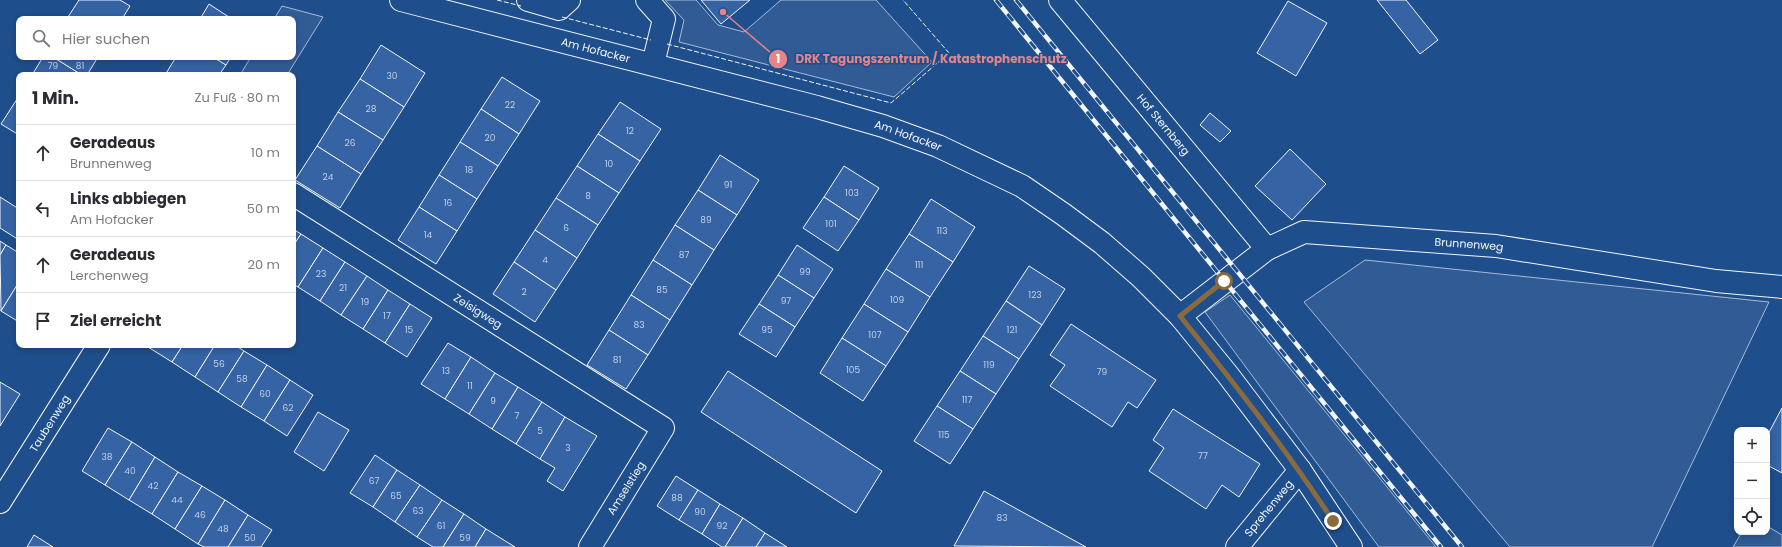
<!DOCTYPE html>
<html lang="de">
<head>
<meta charset="utf-8">
<style>
	:root { --surface:#fff; --page:#f7f7f7; --text:#2b2b33; --muted:#7c7c81; --line:#e1e1e2 }
	body { margin:0; font-family:Poppins,sans-serif; background:var(--page); color:var(--text) }
	.controls { position:absolute; right:12px; bottom:12px; display:grid; overflow:hidden; border-radius:8px; box-shadow:0 2px 6px #0003 }
	.controls button { width:36px; height:36px; display:grid; place-items:center; padding:0; border:0; border-bottom:1px solid var(--line); background:var(--surface); color:var(--text); font:20px sans-serif }
	.stop { position:absolute; width:12px; height:12px; margin:-9px; border:3px solid #8a6a3f; border-radius:50%; background:#fff }
	.stop.end { background:#8a6a3f; border-color:#fff; box-shadow:0 1px 4px #0008 }
	.list { margin:0; padding:0; list-style:none }
	h2 { display:flex; justify-content:space-between; align-items:center; height:52px; margin:0; padding:0 16px; font-size:17px }
	h2 small { font-size:13px; font-weight:400; color:var(--muted) }
	.list li { display:grid; grid-template-columns:26px 1fr auto; gap:12px; align-items:center; box-sizing:border-box; height:56px; padding:0 16px; border-top:1px solid var(--line) }
	.list b { display:block; font-size:15px; white-space:nowrap }
	.list p { margin:0; font-size:13px; white-space:nowrap; color:var(--muted) }
	.list em { font-size:13px; font-style:normal; color:var(--muted) }
	.icon { flex:none; width:22px; height:22px; fill:none; stroke:currentColor; stroke-width:2; stroke-linecap:round; stroke-linejoin:round }
	.map { position:relative; flex:none; width:1782px; height:547px; overflow:hidden }
	.search { position:absolute; background:var(--surface); box-shadow:0 2px 6px #0003; left:16px; top:16px; width:280px; height:44px; display:flex; align-items:center; gap:10px; box-sizing:border-box; padding:0 14px; border-radius:8px; color:var(--muted); font-size:15px }
	.panel { position:absolute; background:var(--surface); box-shadow:0 2px 6px #0003; left:16px; top:72px; width:280px; height:276px; border-radius:8px }
	.map>svg:first-child { display:block }
	.built { fill:#305b95; stroke:#a8bbd7 }
	.building { fill:#3563a3; stroke:#f2f6ff }
	.lines { fill:none; stroke-linecap:round; stroke-linejoin:round }
	.minor-casing { stroke:#f2f6ff; stroke-width:24 }
	.minor { stroke:#1f4e8c; stroke-width:22 }
	.rail-casing { stroke:#f2f6ff; stroke-width:4.5 }
	.rail { stroke:#1f4e8c; stroke-width:3; stroke-dasharray:9; stroke-linecap:butt }
	.fence { stroke:#f2f6ff; stroke-width:1; stroke-dasharray:5 2; stroke-linecap:butt }
	.route { stroke:#8a6a3f; stroke-width:5 }
	.labels { text-anchor:middle; dominant-baseline:central; stroke-width:3; stroke-linejoin:round; paint-order:stroke }
	.number-label { font-size:9px; fill:#c3d1e8 }
	.street-label { font-size:11px; fill:#f2f6ff; stroke:#1f4e8c }
	.leader { fill:none; stroke:#e38589; stroke-width:1.5 }
	.callout-dot { fill:#e38589; stroke:#1f4e8c; stroke-width:1.5 }
	.mark-label { font-size:12px; text-anchor:middle; font-weight:bold; fill:#fff }
	.callout-label { font-size:12px; text-anchor:middle; font-weight:bold; fill:#e38589; stroke:#1f4e8c; stroke-width:3; stroke-linejoin:round; paint-order:stroke }
</style>
</head>
<body>
<div class="map">
<svg width="1782" height="547" viewBox="0 0 1782 547">
	<rect width="100%" height="100%" fill="#1f4e8c"/>
	<!-- built -->
	<g class="built">
		<path d="M665,0H696L718,25L744,32L781,0H876L932,62L894,97L679,42L684,20Z"/>
		<path d="M282,6L323,17L287,75H240L251,57H293V19H274Z"/>
		<path d="M1365,260L1769,302L1652,547H1510L1304,302Z"/>
		<path d="M1230,295L1436,547H1379L1205,312Z"/>
		<path d="M1767,526L1782,535V547H1733L1742,532H1767Z"/>
	</g>
	<!-- building -->
	<g class="building">
		<path d="M79,0H120L130,6L122,19H71L68,17Z"/>
		<path d="M701,0H750L721,24Z"/>
		<path d="M1377,0H1406L1438,40L1420,54Z"/>
		<path d="M1288,1L1327,23L1296,76L1257,53Z"/>
		<path d="M209,4L232,19H200Z"/>
		<path d="M381,45L425,73L404,107L360,79Z"/>
		<path d="M43,57H53L82,75H32Z"/>
		<path d="M53,57H98L87,75H82Z"/>
		<path d="M176,57H213L226,65L219,75H165Z"/>
		<path d="M213,57H231L226,65Z"/>
		<path d="M502,77L540,101L519,134L481,109Z"/>
		<path d="M360,79L404,107L383,140L338,112Z"/>
		<path d="M19,96V135L1,124Z"/>
		<path d="M620,102L661,129L640,161L598,134Z"/>
		<path d="M481,109L519,134L498,166L460,142Z"/>
		<path d="M338,112L383,140L361,174L317,146Z"/>
		<path d="M1210,113L1231,131L1220,142L1200,125Z"/>
		<path d="M598,134L640,161L619,193L577,166Z"/>
		<path d="M460,142L498,166L477,199L439,175Z"/>
		<path d="M317,146L361,174L340,208L295,180Z"/>
		<path d="M1290,149L1326,184L1292,220L1255,186Z"/>
		<path d="M720,155L759,180L737,215L698,190Z"/>
		<path d="M577,166L619,193L598,225L556,198Z"/>
		<path d="M844,166L879,188L859,220L824,197Z"/>
		<path d="M439,175L477,199L457,231L419,207Z"/>
		<path d="M698,190L737,215L714,250L675,225Z"/>
		<path d="M0,197L19,209V240L0,228Z"/>
		<path d="M824,197L859,220L838,251L803,228Z"/>
		<path d="M556,198L598,225L577,258L535,230Z"/>
		<path d="M931,199L975,227L953,262L909,234Z"/>
		<path d="M419,207L457,231L436,264L398,240Z"/>
		<path d="M675,225L714,250L692,285L653,260Z"/>
		<path d="M293,229L301,234L293,246Z"/>
		<path d="M535,230L577,258L556,290L514,262Z"/>
		<path d="M301,234L323,248L298,287L293,284V246Z"/>
		<path d="M909,234L953,262L930,297L886,269Z"/>
		<path d="M0,241L6,245L0,255Z"/>
		<path d="M6,245L19,253V282L1,311L0,255Z"/>
		<path d="M797,245L833,269L814,298L778,275Z"/>
		<path d="M323,248L345,262L320,301L298,287Z"/>
		<path d="M653,260L692,285L670,320L631,295Z"/>
		<path d="M345,262L367,276L341,315L320,301Z"/>
		<path d="M514,262L556,290L535,322L493,294Z"/>
		<path d="M1029,266L1065,289L1042,325L1006,301Z"/>
		<path d="M886,269L930,297L908,332L864,304Z"/>
		<path d="M778,275L814,298L795,327L759,304Z"/>
		<path d="M367,276L388,290L363,329L341,315Z"/>
		<path d="M19,282V322L1,311Z"/>
		<path d="M388,290L410,304L385,343L363,329Z"/>
		<path d="M631,295L670,320L648,355L609,330Z"/>
		<path d="M1006,301L1042,325L1019,359L983,336Z"/>
		<path d="M410,304L432,318L407,357L385,343Z"/>
		<path d="M759,304L795,327L776,357L739,334Z"/>
		<path d="M864,304L908,332L886,366L842,338Z"/>
		<path d="M1071,324L1156,380L1137,408L1128,402L1112,427L1050,386L1065,365L1050,355Z"/>
		<path d="M609,330L648,355L626,389L587,365Z"/>
		<path d="M983,336L1019,359L996,394L960,371Z"/>
		<path d="M842,338L886,366L863,401L820,373Z"/>
		<path d="M448,343L471,357L445,399L421,384Z"/>
		<path d="M150,345H183L172,362L148,347Z"/>
		<path d="M183,345H215L195,377L172,362Z"/>
		<path d="M215,345H235L244,351L218,392L195,377Z"/>
		<path d="M244,351L267,365L241,407L218,392Z"/>
		<path d="M471,357L495,373L469,414L445,399Z"/>
		<path d="M267,365L290,380L264,421L241,407Z"/>
		<path d="M728,371L882,471L856,513L701,412Z"/>
		<path d="M960,371L996,394L973,429L937,406Z"/>
		<path d="M495,373L518,387L492,429L469,414Z"/>
		<path d="M290,380L313,395L287,436L264,421Z"/>
		<path d="M0,382L20,394L0,426Z"/>
		<path d="M518,387L542,402L516,444L492,429Z"/>
		<path d="M542,402L565,417L540,459L516,444Z"/>
		<path d="M937,406L973,429L950,464L914,441Z"/>
		<path d="M1782,408V473L1767,465V436Z"/>
		<path d="M1173,409L1260,464L1239,497L1222,485L1206,509L1149,471L1164,448L1153,440Z"/>
		<path d="M318,412L349,430L324,471L294,452Z"/>
		<path d="M565,417L597,436L563,491L547,481L555,468L540,459Z"/>
		<path d="M108,428L132,442L105,485L82,471Z"/>
		<path d="M132,442L155,457L129,500L105,485Z"/>
		<path d="M375,455L397,470L373,507L350,493Z"/>
		<path d="M155,457L178,472L152,514L129,500Z"/>
		<path d="M397,470L420,485L395,522L373,507Z"/>
		<path d="M178,472L202,486L175,529L152,514Z"/>
		<path d="M676,476L698,490L679,520L657,506Z"/>
		<path d="M420,485L442,500L417,537L395,522Z"/>
		<path d="M202,486L225,500L198,544L175,529Z"/>
		<path d="M698,490L720,504L702,534L679,520Z"/>
		<path d="M984,491L1086,547L954,546Z"/>
		<path d="M225,500L248,515L228,547H204L198,544Z"/>
		<path d="M442,500L464,514L443,547H433L417,537Z"/>
		<path d="M720,504L743,518L725,547H722L702,534Z"/>
		<path d="M464,514L486,529L475,547H443Z"/>
		<path d="M248,515L272,530L261,547H228Z"/>
		<path d="M743,518L765,533L756,547H725Z"/>
		<path d="M486,529L515,547H475Z"/>
		<path d="M765,533L787,547H756Z"/>
		<path d="M34,535L53,547H27Z"/>
	</g>
	<g class="lines">
		<!-- minor casing -->
		<g class="minor-casing">
			<g id="minor">
				<path id="s1" d="M401,0L817,107L883,126L938,146L1022,186L1063,214L1102,243L1141,277L1180,316L1228,375L1300,470L1351,547"/>
				<path d="M528,0L559,9L569,0"/>
				<path d="M647,0L664,19L653,64"/>
				<path id="s2" d="M1060,0L1267,249"/>
				<path id="s3" d="M293,194L663,428L590,547"/>
				<path id="s4" d="M1180,316L1267,249L1304,232L1496,246L1716,281L1782,287"/>
				<path id="s5" d="M0,502L99,345"/>
				<path id="s6" d="M1237,547L1300,470"/>
			</g>
		</g>
		<!-- minor -->
		<use href="#minor" class="minor"/>
		<!-- rail casing -->
		<g class="rail-casing">
			<g id="rail">
				<path d="M996,0L1441,547"/>
				<path d="M1016,0L1462,547"/>
			</g>
		</g>
		<!-- rail -->
		<use href="#rail" class="rail"/>
		<!-- fence -->
		<g class="fence">
			<path d="M497,0L521,6"/>
			<path d="M562,17L651,40"/>
			<path d="M667,44L891,103L949,53L903,0"/>
		</g>
	</g>
	<g class="lines">
		<!-- route -->
		<path class="route" d="M1224,281L1180,316C1234,383 1286,449 1333,521"/>
	</g>
	<g class="labels">
		<!-- number labels -->
		<g class="number-label">
			<text x="53" y="66">79</text>
			<text x="80" y="66">81</text>
			<text x="392" y="76">30</text>
			<text x="510" y="105">22</text>
			<text x="371" y="109">28</text>
			<text x="630" y="131">12</text>
			<text x="490" y="138">20</text>
			<text x="350" y="143">26</text>
			<text x="609" y="164">10</text>
			<text x="469" y="170">18</text>
			<text x="328" y="177">24</text>
			<text x="728" y="185">91</text>
			<text x="852" y="193">103</text>
			<text x="588" y="196">8</text>
			<text x="448" y="203">16</text>
			<text x="706" y="220">89</text>
			<text x="831" y="224">101</text>
			<text x="566" y="228">6</text>
			<text x="942" y="231">113</text>
			<text x="428" y="235">14</text>
			<text x="684" y="255">87</text>
			<text x="545" y="260">4</text>
			<text x="919" y="265">111</text>
			<text x="805" y="272">99</text>
			<text x="321" y="274">23</text>
			<text x="343" y="288">21</text>
			<text x="662" y="290">85</text>
			<text x="524" y="292">2</text>
			<text x="1035" y="295">123</text>
			<text x="897" y="300">109</text>
			<text x="786" y="301">97</text>
			<text x="365" y="302">19</text>
			<text x="387" y="316">17</text>
			<text x="639" y="325">83</text>
			<text x="409" y="330">15</text>
			<text x="767" y="330">95</text>
			<text x="1012" y="330">121</text>
			<text x="875" y="335">107</text>
			<text x="617" y="360">81</text>
			<text x="219" y="364">56</text>
			<text x="989" y="365">119</text>
			<text x="853" y="370">105</text>
			<text x="446" y="371">13</text>
			<text x="1102" y="372">79</text>
			<text x="242" y="379">58</text>
			<text x="470" y="386">11</text>
			<text x="265" y="394">60</text>
			<text x="967" y="400">117</text>
			<text x="493" y="401">9</text>
			<text x="288" y="408">62</text>
			<text x="517" y="416">7</text>
			<text x="540" y="431">5</text>
			<text x="944" y="435">115</text>
			<text x="568" y="448">3</text>
			<text x="1203" y="456">77</text>
			<text x="107" y="457">38</text>
			<text x="130" y="471">40</text>
			<text x="374" y="481">67</text>
			<text x="153" y="486">42</text>
			<text x="396" y="496">65</text>
			<text x="677" y="498">88</text>
			<text x="177" y="500">44</text>
			<text x="418" y="511">63</text>
			<text x="700" y="512">90</text>
			<text x="200" y="515">46</text>
			<text x="1002" y="518">83</text>
			<text x="441" y="526">61</text>
			<text x="722" y="526">92</text>
			<text x="223" y="529">48</text>
			<text x="250" y="538">50</text>
			<text x="465" y="538">59</text>
		</g>
		<!-- street labels -->
		<g class="street-label">
			<text stroke="none"><textPath href="#s1" startOffset="201">Am Hofacker</textPath></text>
			<text stroke="none"><textPath href="#s2" startOffset="162">Hof Sternberg</textPath></text>
			<text stroke="none"><textPath href="#s1" startOffset="525">Am Hofacker</textPath></text>
			<text stroke="none"><textPath href="#s4" startOffset="316">Brunnenweg</textPath></text>
			<text stroke="none"><textPath href="#s3" startOffset="219">Zeisigweg</textPath></text>
			<text stroke="none"><textPath href="#s5" startOffset="93">Taubenweg</textPath></text>
			<text transform="translate(626 488) rotate(-58)">Amselstieg</text>
			<text stroke="none"><textPath href="#s6" startOffset="50">Sprehenweg</textPath></text>
		</g>
	</g>
	<!-- callouts -->
	<path class="leader" d="M723 12L778 59"/>
	<g class="callout-dot">
		<circle cx="723" cy="12" r="4"/>
		<circle cx="778" cy="59" r="10"/>
	</g>
	<g class="mark-label">
		<text x="778" y="63">1</text>
	</g>
	<g class="callout-label">
		<text x="931" y="63">DRK Tagungszentrum / Katastrophenschutz</text>
	</g>
</svg>
<div class="controls">
<button>+</button>
<button>−</button>
<button><svg class="icon" aria-label="locate" viewBox="0 0 24 24"><circle cx="12" cy="12" r="6"/><path d="M12 2v4M12 18v4M2 12h4M18 12h4"/></svg></button>
</div>
<div class="stop" style="left:1224px;top:281px"></div>
<div class="stop end" style="left:1333px;top:521px"></div>
<div class="search"><svg class="icon" aria-label="search" viewBox="0 0 24 24"><circle cx="10" cy="10" r="6"/><path d="M15 15l6 6"/></svg>Hier suchen</div>
<section class="panel">
<h2>1 Min.<small>Zu Fuß · 80 m</small></h2>
<ul class="list">
<li><svg class="icon" aria-label="ahead" viewBox="0 0 24 24"><path d="M12 20V5M6 11l6-6 6 6"/></svg><div><b>Geradeaus</b><p>Brunnenweg</p></div><em>10 m</em></li>
<li><svg class="icon" aria-label="left" viewBox="0 0 24 24"><path d="M17 20v-9H6M10 6l-5 5 5 5"/></svg><div><b>Links abbiegen</b><p>Am Hofacker</p></div><em>50 m</em></li>
<li><svg class="icon" aria-label="ahead" viewBox="0 0 24 24"><path d="M12 20V5M6 11l6-6 6 6"/></svg><div><b>Geradeaus</b><p>Lerchenweg</p></div><em>20 m</em></li>
<li><svg class="icon" aria-label="arrive" viewBox="0 0 24 24"><path d="M6 21V4h12l-3 4 3 4H6"/></svg><div><b>Ziel erreicht</b></div></li>
</ul>
</section>
</div>
</body>
</html>
